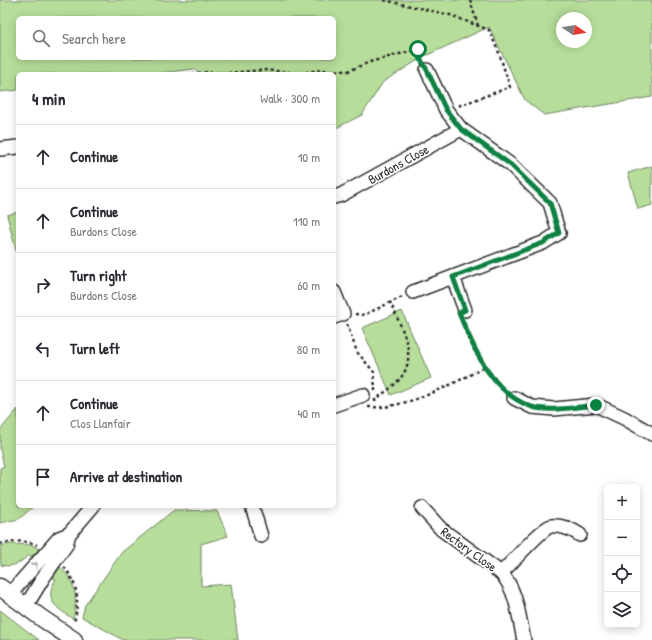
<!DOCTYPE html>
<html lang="en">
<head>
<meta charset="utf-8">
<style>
	:root { --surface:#fff; --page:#f7f7f7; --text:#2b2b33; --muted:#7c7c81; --line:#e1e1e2 }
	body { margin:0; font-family:"Patrick Hand",sans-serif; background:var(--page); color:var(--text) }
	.controls { position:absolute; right:12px; bottom:12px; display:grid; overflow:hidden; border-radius:6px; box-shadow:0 2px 10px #0003 }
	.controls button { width:36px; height:36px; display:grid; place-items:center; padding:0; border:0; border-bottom:1px solid var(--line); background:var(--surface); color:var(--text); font:20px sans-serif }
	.compass { position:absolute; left:556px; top:12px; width:36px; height:36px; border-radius:50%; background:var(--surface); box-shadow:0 2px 10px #0003; rotate:102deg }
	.stop { position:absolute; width:12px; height:12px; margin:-9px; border:3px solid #0b8043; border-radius:50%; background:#fff }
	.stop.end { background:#0b8043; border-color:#fff; box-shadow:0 1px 4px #0008 }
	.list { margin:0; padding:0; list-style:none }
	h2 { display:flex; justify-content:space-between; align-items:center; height:52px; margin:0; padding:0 16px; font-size:17px }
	h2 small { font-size:13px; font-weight:400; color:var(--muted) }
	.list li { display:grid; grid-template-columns:26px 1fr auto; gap:12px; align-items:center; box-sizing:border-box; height:64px; padding:0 16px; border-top:1px solid var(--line) }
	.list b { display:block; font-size:15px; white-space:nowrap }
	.list p { margin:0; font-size:13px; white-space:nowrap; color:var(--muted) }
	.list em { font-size:13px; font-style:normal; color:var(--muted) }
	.icon { flex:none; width:22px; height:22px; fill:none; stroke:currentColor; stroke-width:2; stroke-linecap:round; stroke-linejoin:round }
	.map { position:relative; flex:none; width:652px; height:640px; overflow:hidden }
	.search { position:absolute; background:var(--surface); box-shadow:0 2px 10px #0003; left:16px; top:16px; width:320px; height:44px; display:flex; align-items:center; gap:10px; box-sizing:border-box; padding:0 14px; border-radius:6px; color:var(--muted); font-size:15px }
	.panel { position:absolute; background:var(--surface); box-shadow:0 2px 10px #0003; left:16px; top:72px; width:320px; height:436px; border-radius:6px }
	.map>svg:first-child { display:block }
	.green { fill:#b6dd99; stroke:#708462; fill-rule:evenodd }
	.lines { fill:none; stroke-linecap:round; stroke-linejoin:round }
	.minor-casing { stroke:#2b2b2b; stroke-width:16 }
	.major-casing { stroke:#2b2b2b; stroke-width:19 }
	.path { stroke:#2b2b2b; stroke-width:2.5; stroke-dasharray:3 3; stroke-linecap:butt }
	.minor { stroke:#fff; stroke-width:13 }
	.major { stroke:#fff; stroke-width:16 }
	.oneway { stroke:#a0a0a0 }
	.route { stroke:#0b8043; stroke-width:5 }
	.labels { text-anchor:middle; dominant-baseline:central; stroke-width:3.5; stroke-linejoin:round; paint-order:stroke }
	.street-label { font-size:13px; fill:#2b2b2b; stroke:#fff }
</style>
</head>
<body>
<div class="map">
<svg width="652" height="640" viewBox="0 0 652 640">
	<rect width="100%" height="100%" fill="#fff"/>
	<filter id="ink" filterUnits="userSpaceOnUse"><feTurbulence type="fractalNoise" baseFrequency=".025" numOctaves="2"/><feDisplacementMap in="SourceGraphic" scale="8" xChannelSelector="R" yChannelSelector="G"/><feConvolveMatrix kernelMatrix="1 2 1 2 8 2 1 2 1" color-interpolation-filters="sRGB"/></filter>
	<g filter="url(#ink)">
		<!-- green -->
		<g class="green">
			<path d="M0,0H652V97L544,115L525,100L489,27L423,57L383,82L362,115L334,129V74H201L194,69L152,74H18V90L0,92ZM18,18H334V58H18ZM562,18H586V42H562Z"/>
			<path d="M652,166V205L638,209L628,173Z"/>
			<path d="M18,212V258L7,215Z"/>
			<path d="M402,311L431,378L391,395L362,328Z"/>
			<path d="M18,409V506H34L19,519L0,523V468L4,466L0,449V430Z"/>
			<path d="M174,510L217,511L228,536L201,544V586L231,584L238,640H123L82,617L85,605L122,552Z"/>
			<path d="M10,544L32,545L39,549L31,557L29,555C20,563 13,568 1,565L0,546Z"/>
			<path d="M60,567C76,580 78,600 73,619C56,607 43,601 56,579L53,578Z"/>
			<path d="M0,610L39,640H0Z"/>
		</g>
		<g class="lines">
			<!-- minor casing -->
			<g class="minor-casing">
				<g id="minor">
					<path d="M0,149L18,147"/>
					<path d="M334,197L341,195L461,129"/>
					<path d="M453,277L465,310"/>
					<path d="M334,292L343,314L334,317"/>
					<path d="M413,292L543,243L559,233L550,203L511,165L461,129L446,110L427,70"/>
					<path d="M514,398L532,407L554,409L596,405L624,418L652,434"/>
					<path d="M334,405L363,395"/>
					<path d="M252,506L261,536"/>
					<path d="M422,508L441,529L501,573C517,590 519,618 524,640"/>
					<path d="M501,573C510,565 542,528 551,526C562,525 571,529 580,535"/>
					<path d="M10,594L59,538L69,534"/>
					<path d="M26,606L43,578L66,545L69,534L93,506"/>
				</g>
			</g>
			<!-- major casing -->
			<g class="major-casing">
				<path id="major" d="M0,587L40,617L74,640"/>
			</g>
			<!-- path -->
			<g class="path">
				<path d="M384,0L450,15L489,30L499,53L510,87L458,106"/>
				<path d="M470,0L478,26"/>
				<path d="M192,74L207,72L228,73L263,70L301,73L320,70L348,71L370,62L418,49L422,61"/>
				<path d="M355,314L364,315L402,297"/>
				<path d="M462,321L474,349L485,367"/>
				<path d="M347,324L357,352L374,372L375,391"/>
				<path d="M374,401C383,393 395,386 402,376C418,354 399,323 390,302"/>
				<path d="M368,407C375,407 382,408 389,406C424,400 454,383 485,367L504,391"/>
				<path d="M0,544C12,541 26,540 37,545"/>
				<path d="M64,567C79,584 79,603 74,623"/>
			</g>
			<!-- minor -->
			<use href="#minor" class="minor"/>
			<!-- major -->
			<use href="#major" class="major"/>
		</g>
		<!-- one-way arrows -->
		<defs><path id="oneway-chevron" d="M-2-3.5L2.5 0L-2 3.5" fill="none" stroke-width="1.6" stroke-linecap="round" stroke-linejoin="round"/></defs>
		<use class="oneway" href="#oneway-chevron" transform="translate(35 565) rotate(-48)"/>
	</g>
	<g class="lines" filter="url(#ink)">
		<!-- route -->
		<path class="route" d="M418,49L421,60L427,70L446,110L461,129L511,165L550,203L559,233L543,243L453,277L465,310L459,313C474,349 491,393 532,407C549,412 578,407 596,405"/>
	</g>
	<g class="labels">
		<!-- street labels -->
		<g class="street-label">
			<text transform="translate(398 164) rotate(-29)">Burdons Close</text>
			<text transform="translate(469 549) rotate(36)">Rectory Close</text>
		</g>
	</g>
</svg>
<div class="controls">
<button>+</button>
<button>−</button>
<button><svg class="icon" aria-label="locate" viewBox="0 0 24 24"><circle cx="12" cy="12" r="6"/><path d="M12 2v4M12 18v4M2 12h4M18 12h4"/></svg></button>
<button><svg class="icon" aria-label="layers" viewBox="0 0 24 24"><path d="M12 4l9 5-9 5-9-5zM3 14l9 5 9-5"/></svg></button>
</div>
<svg class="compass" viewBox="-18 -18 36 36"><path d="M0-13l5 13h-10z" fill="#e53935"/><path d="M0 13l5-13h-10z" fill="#7c7c81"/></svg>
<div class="stop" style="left:418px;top:49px"></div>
<div class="stop end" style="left:596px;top:405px"></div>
<div class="search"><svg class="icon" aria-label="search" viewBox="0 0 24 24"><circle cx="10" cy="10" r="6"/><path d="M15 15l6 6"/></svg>Search here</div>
<section class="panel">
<h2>4 min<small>Walk · 300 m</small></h2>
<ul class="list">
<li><svg class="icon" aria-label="ahead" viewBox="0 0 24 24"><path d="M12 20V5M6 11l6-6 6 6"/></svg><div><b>Continue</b></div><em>10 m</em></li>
<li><svg class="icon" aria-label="ahead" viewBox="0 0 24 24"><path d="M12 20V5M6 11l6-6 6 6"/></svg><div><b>Continue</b><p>Burdons Close</p></div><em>110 m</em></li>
<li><svg class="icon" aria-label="right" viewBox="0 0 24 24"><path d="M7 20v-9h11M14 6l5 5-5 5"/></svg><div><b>Turn right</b><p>Burdons Close</p></div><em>60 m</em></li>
<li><svg class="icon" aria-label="left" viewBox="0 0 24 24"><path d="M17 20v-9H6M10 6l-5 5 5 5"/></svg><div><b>Turn left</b></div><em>80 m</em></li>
<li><svg class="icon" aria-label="ahead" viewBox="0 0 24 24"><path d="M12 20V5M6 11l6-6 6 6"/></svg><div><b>Continue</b><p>Clos Llanfair</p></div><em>40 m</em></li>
<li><svg class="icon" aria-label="arrive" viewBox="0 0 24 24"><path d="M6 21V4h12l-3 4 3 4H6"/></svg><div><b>Arrive at destination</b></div></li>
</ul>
</section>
</div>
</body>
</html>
